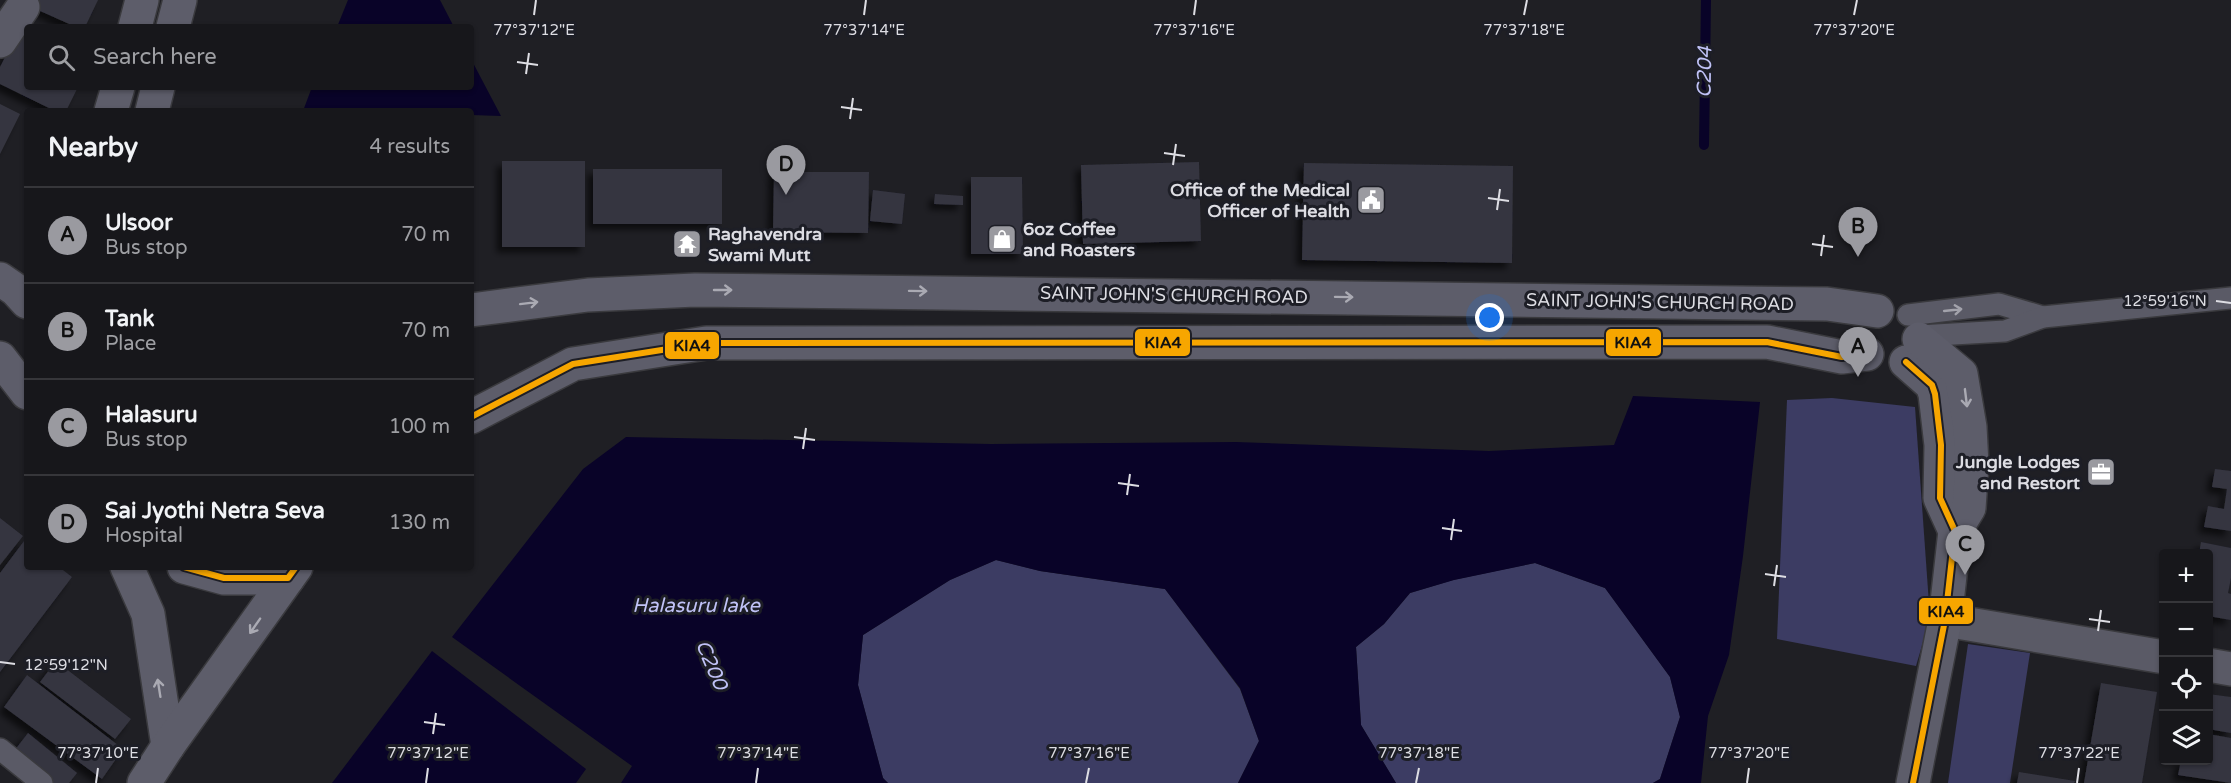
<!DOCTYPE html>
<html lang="en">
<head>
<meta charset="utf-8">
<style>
	:root { --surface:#17171b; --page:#242428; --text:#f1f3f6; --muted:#9e9fa3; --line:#36363a; --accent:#9a9aa0 }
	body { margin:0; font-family:"Varela Round",sans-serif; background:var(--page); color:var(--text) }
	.controls { position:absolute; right:18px; bottom:18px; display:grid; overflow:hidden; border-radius:6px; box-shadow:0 2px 4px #0004 }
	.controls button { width:54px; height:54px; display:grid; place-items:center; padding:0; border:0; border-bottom:2px solid var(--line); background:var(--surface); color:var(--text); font:30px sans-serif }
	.you { position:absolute; left:1490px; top:318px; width:21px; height:21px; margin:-15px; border:4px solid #fff; border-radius:50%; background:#1a73e8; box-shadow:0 0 0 9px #1a73e833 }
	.badge { display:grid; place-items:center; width:39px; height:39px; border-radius:50%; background:var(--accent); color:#111; font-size:20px; font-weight:700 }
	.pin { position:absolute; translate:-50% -50px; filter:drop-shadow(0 2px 3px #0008) }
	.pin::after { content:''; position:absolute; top:32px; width:21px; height:18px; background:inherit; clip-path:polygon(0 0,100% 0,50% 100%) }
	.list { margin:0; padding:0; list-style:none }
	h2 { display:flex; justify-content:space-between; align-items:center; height:78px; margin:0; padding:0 24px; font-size:26px }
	h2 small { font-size:20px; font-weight:400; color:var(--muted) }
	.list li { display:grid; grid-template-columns:39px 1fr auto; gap:18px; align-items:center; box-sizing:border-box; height:96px; padding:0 24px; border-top:2px solid var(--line) }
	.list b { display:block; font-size:22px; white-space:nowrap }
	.list p { margin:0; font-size:20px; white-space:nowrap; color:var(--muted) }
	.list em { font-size:20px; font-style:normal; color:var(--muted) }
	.icon { flex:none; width:33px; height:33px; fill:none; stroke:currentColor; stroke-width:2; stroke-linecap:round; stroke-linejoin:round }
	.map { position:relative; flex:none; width:2231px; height:783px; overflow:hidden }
	.search { position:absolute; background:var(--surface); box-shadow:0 2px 4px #0004; left:24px; top:24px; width:450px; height:66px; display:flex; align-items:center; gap:15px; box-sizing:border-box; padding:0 21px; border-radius:6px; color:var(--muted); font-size:22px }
	.panel { position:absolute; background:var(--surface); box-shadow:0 2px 4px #0004; left:24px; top:108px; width:450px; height:462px; border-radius:6px }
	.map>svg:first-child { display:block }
	.green { fill:#3c3c63 }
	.water { fill:#090328 }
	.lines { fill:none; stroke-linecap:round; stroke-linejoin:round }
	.stream { stroke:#090328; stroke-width:10 }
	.building { fill:#353540; filter:url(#shadow) }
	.lane-casing { stroke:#3a3a3e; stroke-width:24 }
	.street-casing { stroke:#3a3a3e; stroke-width:36 }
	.secondary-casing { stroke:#3a3a3e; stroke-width:36 }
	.lane { stroke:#5a5a66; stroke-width:21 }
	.street { stroke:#5a5a66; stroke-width:33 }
	.secondary { stroke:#5d5d6a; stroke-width:33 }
	.bus-1-casing { stroke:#1d1e26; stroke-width:10 }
	.bus-1 { stroke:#f7a600; stroke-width:6 }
	.oneway { stroke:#aaaab3 }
	.oneway2 { stroke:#a2a2ab }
	.ticks { fill:none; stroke:#dddde3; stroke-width:2 }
	.labels { text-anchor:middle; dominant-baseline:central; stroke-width:6; stroke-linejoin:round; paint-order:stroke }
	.poi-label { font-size:18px; font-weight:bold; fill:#dddde3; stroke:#1d1e26; text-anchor:end }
	.street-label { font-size:18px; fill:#dddde3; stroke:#1d1e26 }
	.water-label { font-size:20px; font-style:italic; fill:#c0c2f6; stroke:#1d1e26 }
	.ticks-label { font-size:15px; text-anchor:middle; fill:#dddde3; stroke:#1d1e26; stroke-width:6; stroke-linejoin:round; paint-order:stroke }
	.line-badge { stroke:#1d1e26; stroke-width:2 }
	.pale-badge-label { font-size:16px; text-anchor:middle; font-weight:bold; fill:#111 }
</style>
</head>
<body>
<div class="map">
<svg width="2231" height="783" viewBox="0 0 2231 783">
	<defs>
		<filter id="shadow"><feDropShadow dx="-5.5" dy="5.5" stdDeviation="3" flood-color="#0009"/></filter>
	</defs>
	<rect width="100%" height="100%" fill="#1f1f24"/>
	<!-- green -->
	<g class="green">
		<path d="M1832,398L1915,407L1930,618L1916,666L1777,639L1787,400Z"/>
		<path d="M996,560L1040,571L1165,589L1240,689L1259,741L1238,783H888L883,778L858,685L863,635L950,580Z"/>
		<path d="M1535,563L1605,588L1670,677L1680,717L1660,779L1653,783H1396L1361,725L1356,647L1384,624L1410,593L1453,580Z"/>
		<path d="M1968,644L2030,653L2010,783H1948Z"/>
	</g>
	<!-- water -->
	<g class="water">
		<path d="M348,0H440L454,27H337Z"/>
		<path d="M471,59L501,116L471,115V111H303L312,87H471Z"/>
		<path d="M1633,396L1760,402L1743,556L1729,655L1708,716L1701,783H1653L1660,779L1680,717L1670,677L1605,588L1535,563L1454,580L1410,593L1384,624L1356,647L1361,725L1396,783H1238L1259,741L1240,688L1165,589L1040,571L996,560L950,580L863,635L858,685L883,778L888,783H621L632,766L452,637L583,469L626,437L991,444L1236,442L1489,451L1614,445Z"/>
		<path d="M432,651L586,769L576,783H332Z"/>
	</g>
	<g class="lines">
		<!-- stream -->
		<path class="stream" d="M1704,145L1706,0"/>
	</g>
	<!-- building -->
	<g class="building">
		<path d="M21,0H98L85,27H76L20,2Z"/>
		<path d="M24,20L39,27H27V87H78L66,111H55L0,84V67Z"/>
		<path d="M0,104L20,114L0,154Z"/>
		<rect x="502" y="161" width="83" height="86"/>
		<path d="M1199,162L1201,241L1083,244L1081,165Z"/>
		<path d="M1304,163L1513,166L1512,263L1302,260Z"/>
		<rect x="593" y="169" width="129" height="55"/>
		<path d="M774,172H869L868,233L773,232Z"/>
		<path d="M971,177H1022L1023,254H971Z"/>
		<path d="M873,190L905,194L902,224L870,221Z"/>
		<path d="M935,194L963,196V205L934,204Z"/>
		<path d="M2215,469L2231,471V531L2204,527L2208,506L2224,509L2227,489L2212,487Z"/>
		<path d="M0,518L23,536L0,565Z"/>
		<path d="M24,541L27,543V567H59L72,577L0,672V573Z"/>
		<path d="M2201,542L2231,548V578L2228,593L2231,594V620L2208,616L2211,566H2208V554H2199Z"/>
		<path d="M56,661L131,719L115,739L40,682Z"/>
		<path d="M27,675L123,749L102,779L4,707Z"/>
		<path d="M2101,683L2157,692L2142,783H2084Z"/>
		<path d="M2208,694L2231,697V733L2208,729Z"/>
		<path d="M28,733L77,773L69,783H53L14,751Z"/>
		<path d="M2208,734L2231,738V783L2178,775L2181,760H2208Z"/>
		<path d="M2019,772L2075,781L2074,783H2017Z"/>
	</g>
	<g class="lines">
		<!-- lane casing -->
		<g class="lane-casing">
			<g id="lane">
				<path d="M1908,315L1999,304L2043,317"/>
				<path d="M1919,336L2005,331L2043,317L2231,298"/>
				<path d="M0,749L42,783"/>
			</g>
		</g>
		<!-- street casing -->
		<g class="street-casing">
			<g id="street">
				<path d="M0,41L23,7"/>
				<path d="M1945,620L2164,657"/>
				<path d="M2208,665L2231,669"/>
			</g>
		</g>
		<!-- secondary casing -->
		<g class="secondary-casing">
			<g id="secondary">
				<path d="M135,27L142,0"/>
				<path d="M173,27L180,0"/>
				<path d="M111,111L118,87"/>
				<path d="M152,111L158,87"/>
				<path d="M0,279L16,290L27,302"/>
				<path d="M471,310L588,295L695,290L1827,304L1877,311"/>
				<path d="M0,358L27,393"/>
				<path d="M1906,362L1932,385L1935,394L1941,445L1940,498L1955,531"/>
				<path d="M471,417L573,364L706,343L1767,342L1842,357L1867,354"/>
				<path d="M127,567L148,614L168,746"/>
				<path d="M184,567L224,578H288"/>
				<path d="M144,783L168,746L296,567"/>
				<path d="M1913,783L1945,620L1955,531L1969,508L1972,465L1970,427L1961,374L1919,339"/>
			</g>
		</g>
		<!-- lane -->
		<use href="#lane" class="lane"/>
		<!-- street -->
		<use href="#street" class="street"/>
		<!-- secondary -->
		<use href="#secondary" class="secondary"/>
		<!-- bus-1 casing -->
		<g class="bus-1-casing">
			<g id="bus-1">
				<path d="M1906,362L1932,385L1935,394L1941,445L1940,498L1955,531L1945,620L1913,783"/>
				<path d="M471,417L573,364L706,343L1767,342L1842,357L1867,354"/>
				<path d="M184,567L224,578H288L296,567"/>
			</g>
		</g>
		<!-- bus-1 -->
		<use href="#bus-1" class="bus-1"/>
	</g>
	<!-- one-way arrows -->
	<defs><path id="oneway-shaft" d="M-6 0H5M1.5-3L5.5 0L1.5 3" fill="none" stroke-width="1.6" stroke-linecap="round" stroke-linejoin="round" transform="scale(1.5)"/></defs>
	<g class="oneway">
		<use href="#oneway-shaft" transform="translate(723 290)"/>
		<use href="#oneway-shaft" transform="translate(918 291) rotate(1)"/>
		<use href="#oneway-shaft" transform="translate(1344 297) rotate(1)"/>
		<use href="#oneway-shaft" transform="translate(529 303) rotate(-7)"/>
		<use href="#oneway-shaft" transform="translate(1966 398) rotate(83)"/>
		<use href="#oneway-shaft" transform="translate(255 626) rotate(125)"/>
		<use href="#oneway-shaft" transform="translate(159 688) rotate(-99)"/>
	</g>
	<use class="oneway2" href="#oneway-shaft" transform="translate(1953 310) rotate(-6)"/>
	<!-- ticks -->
	<path class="ticks" d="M534,15L536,0M864,15L866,0M1194,15L1196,0M1524,15L1527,0M1854,15L1857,0M517,62L538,65M526,74L529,53M841,107L862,110M850,119L853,98M1164,153L1185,156M1173,165L1176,144M1488,198L1509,201M1497,210L1500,189M1812,244L1833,247M1821,256L1824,235M2216,301L2231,303M794,437L815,440M803,449L806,428M1118,483L1139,486M1127,495L1130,474M1442,528L1462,531M1451,540L1454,519M1765,574L1786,577M1774,586L1777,565M2089,619L2110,622M2098,631L2101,610M0,662L15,664M424,722L445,725M433,734L436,713M96,783L98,768M426,783L428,768M756,783L758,768M1086,783L1089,768M1416,783L1419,768M1747,783L1749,768M2077,783L2079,768"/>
	<!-- icons -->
	<defs>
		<g id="civic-square" transform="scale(1.5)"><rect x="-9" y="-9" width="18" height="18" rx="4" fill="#9a9aa0" stroke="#1d1e26"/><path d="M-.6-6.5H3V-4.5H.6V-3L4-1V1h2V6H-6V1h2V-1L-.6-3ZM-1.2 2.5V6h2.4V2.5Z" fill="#fff"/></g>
		<g id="shop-square" transform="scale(1.5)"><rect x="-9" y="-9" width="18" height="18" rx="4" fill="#9a9aa0" stroke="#1d1e26"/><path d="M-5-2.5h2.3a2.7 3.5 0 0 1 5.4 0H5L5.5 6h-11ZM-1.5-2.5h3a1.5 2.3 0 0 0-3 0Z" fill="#fff"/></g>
		<g id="temple-square" transform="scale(1.5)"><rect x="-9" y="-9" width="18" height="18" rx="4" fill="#9a9aa0" stroke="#1d1e26"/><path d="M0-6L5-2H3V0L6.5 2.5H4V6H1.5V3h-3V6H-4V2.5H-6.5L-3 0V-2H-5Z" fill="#fff"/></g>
		<g id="office-square" transform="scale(1.5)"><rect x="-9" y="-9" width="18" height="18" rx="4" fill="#9a9aa0" stroke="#1d1e26"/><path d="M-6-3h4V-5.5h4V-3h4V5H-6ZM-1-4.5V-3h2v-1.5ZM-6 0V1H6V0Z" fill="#fff"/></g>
	</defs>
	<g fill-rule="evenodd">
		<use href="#civic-square" x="1371" y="200"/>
		<use href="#shop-square" x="1002" y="239"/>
		<use href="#temple-square" x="687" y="244"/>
		<use href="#office-square" x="2101" y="472"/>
	</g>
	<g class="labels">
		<!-- poi labels -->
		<g class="poi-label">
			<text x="1350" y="190">Office of the Medical<tspan x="1350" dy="21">Officer of Health</tspan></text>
			<text x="1023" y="229" text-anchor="start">6oz Coffee<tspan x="1023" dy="21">and Roasters</tspan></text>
			<text x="708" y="234" text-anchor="start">Raghavendra<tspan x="708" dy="21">Swami Mutt</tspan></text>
			<text x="2080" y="462">Jungle Lodges<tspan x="2080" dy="21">and Restort</tspan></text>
		</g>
		<!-- street labels -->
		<g class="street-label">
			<text transform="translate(1174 295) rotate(1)">SAINT JOHN'S CHURCH ROAD</text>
			<text transform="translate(1660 302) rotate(1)">SAINT JOHN'S CHURCH ROAD</text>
		</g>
		<!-- water labels -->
		<g class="water-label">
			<text transform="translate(1705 72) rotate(-89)">C204</text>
			<text x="696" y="606">Halasuru lake</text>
			<text transform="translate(711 665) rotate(67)">C200</text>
		</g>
	</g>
	<g class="ticks-label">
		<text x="534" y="35">77°37'12"E</text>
		<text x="864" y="35">77°37'14"E</text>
		<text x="1194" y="35">77°37'16"E</text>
		<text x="1524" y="35">77°37'18"E</text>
		<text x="1854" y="35">77°37'20"E</text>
		<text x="2165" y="306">12°59'16"N</text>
		<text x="66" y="670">12°59'12"N</text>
		<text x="98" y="758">77°37'10"E</text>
		<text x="428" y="758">77°37'12"E</text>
		<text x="758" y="758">77°37'14"E</text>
		<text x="1089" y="758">77°37'16"E</text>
		<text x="1419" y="758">77°37'18"E</text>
		<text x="1749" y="758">77°37'20"E</text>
		<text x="2079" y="758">77°37'22"E</text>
	</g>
	<g class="line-badge">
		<rect x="1605" y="328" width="57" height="29" rx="6" fill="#f7a600"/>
		<rect x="1134" y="328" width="57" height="29" rx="6" fill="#f7a600"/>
		<rect x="664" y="331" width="56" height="29" rx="6" fill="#f7a600"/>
		<rect x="1918" y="597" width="56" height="28" rx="6" fill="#f7a600"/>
	</g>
	<g class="pale-badge-label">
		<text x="1633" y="348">KIA4</text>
		<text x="1163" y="348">KIA4</text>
		<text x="692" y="351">KIA4</text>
		<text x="1946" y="617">KIA4</text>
	</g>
</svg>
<div class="controls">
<button>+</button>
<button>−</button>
<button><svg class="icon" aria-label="locate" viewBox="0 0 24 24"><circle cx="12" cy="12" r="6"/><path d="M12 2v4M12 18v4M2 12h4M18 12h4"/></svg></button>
<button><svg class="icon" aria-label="layers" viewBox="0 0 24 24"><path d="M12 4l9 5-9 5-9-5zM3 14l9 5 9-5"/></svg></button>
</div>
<div class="you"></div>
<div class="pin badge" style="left:1858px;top:377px">A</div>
<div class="pin badge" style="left:1858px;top:257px">B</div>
<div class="pin badge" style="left:1965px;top:575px">C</div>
<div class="pin badge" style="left:786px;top:195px">D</div>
<div class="search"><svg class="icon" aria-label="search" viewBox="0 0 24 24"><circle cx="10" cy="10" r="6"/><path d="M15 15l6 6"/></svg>Search here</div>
<section class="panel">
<h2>Nearby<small>4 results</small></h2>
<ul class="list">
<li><span class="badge">A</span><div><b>Ulsoor</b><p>Bus stop</p></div><em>70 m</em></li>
<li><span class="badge">B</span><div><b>Tank</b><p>Place</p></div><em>70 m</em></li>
<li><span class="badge">C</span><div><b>Halasuru</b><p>Bus stop</p></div><em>100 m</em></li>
<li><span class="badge">D</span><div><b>Sai Jyothi Netra Seva</b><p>Hospital</p></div><em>130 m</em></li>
</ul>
</section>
</div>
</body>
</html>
